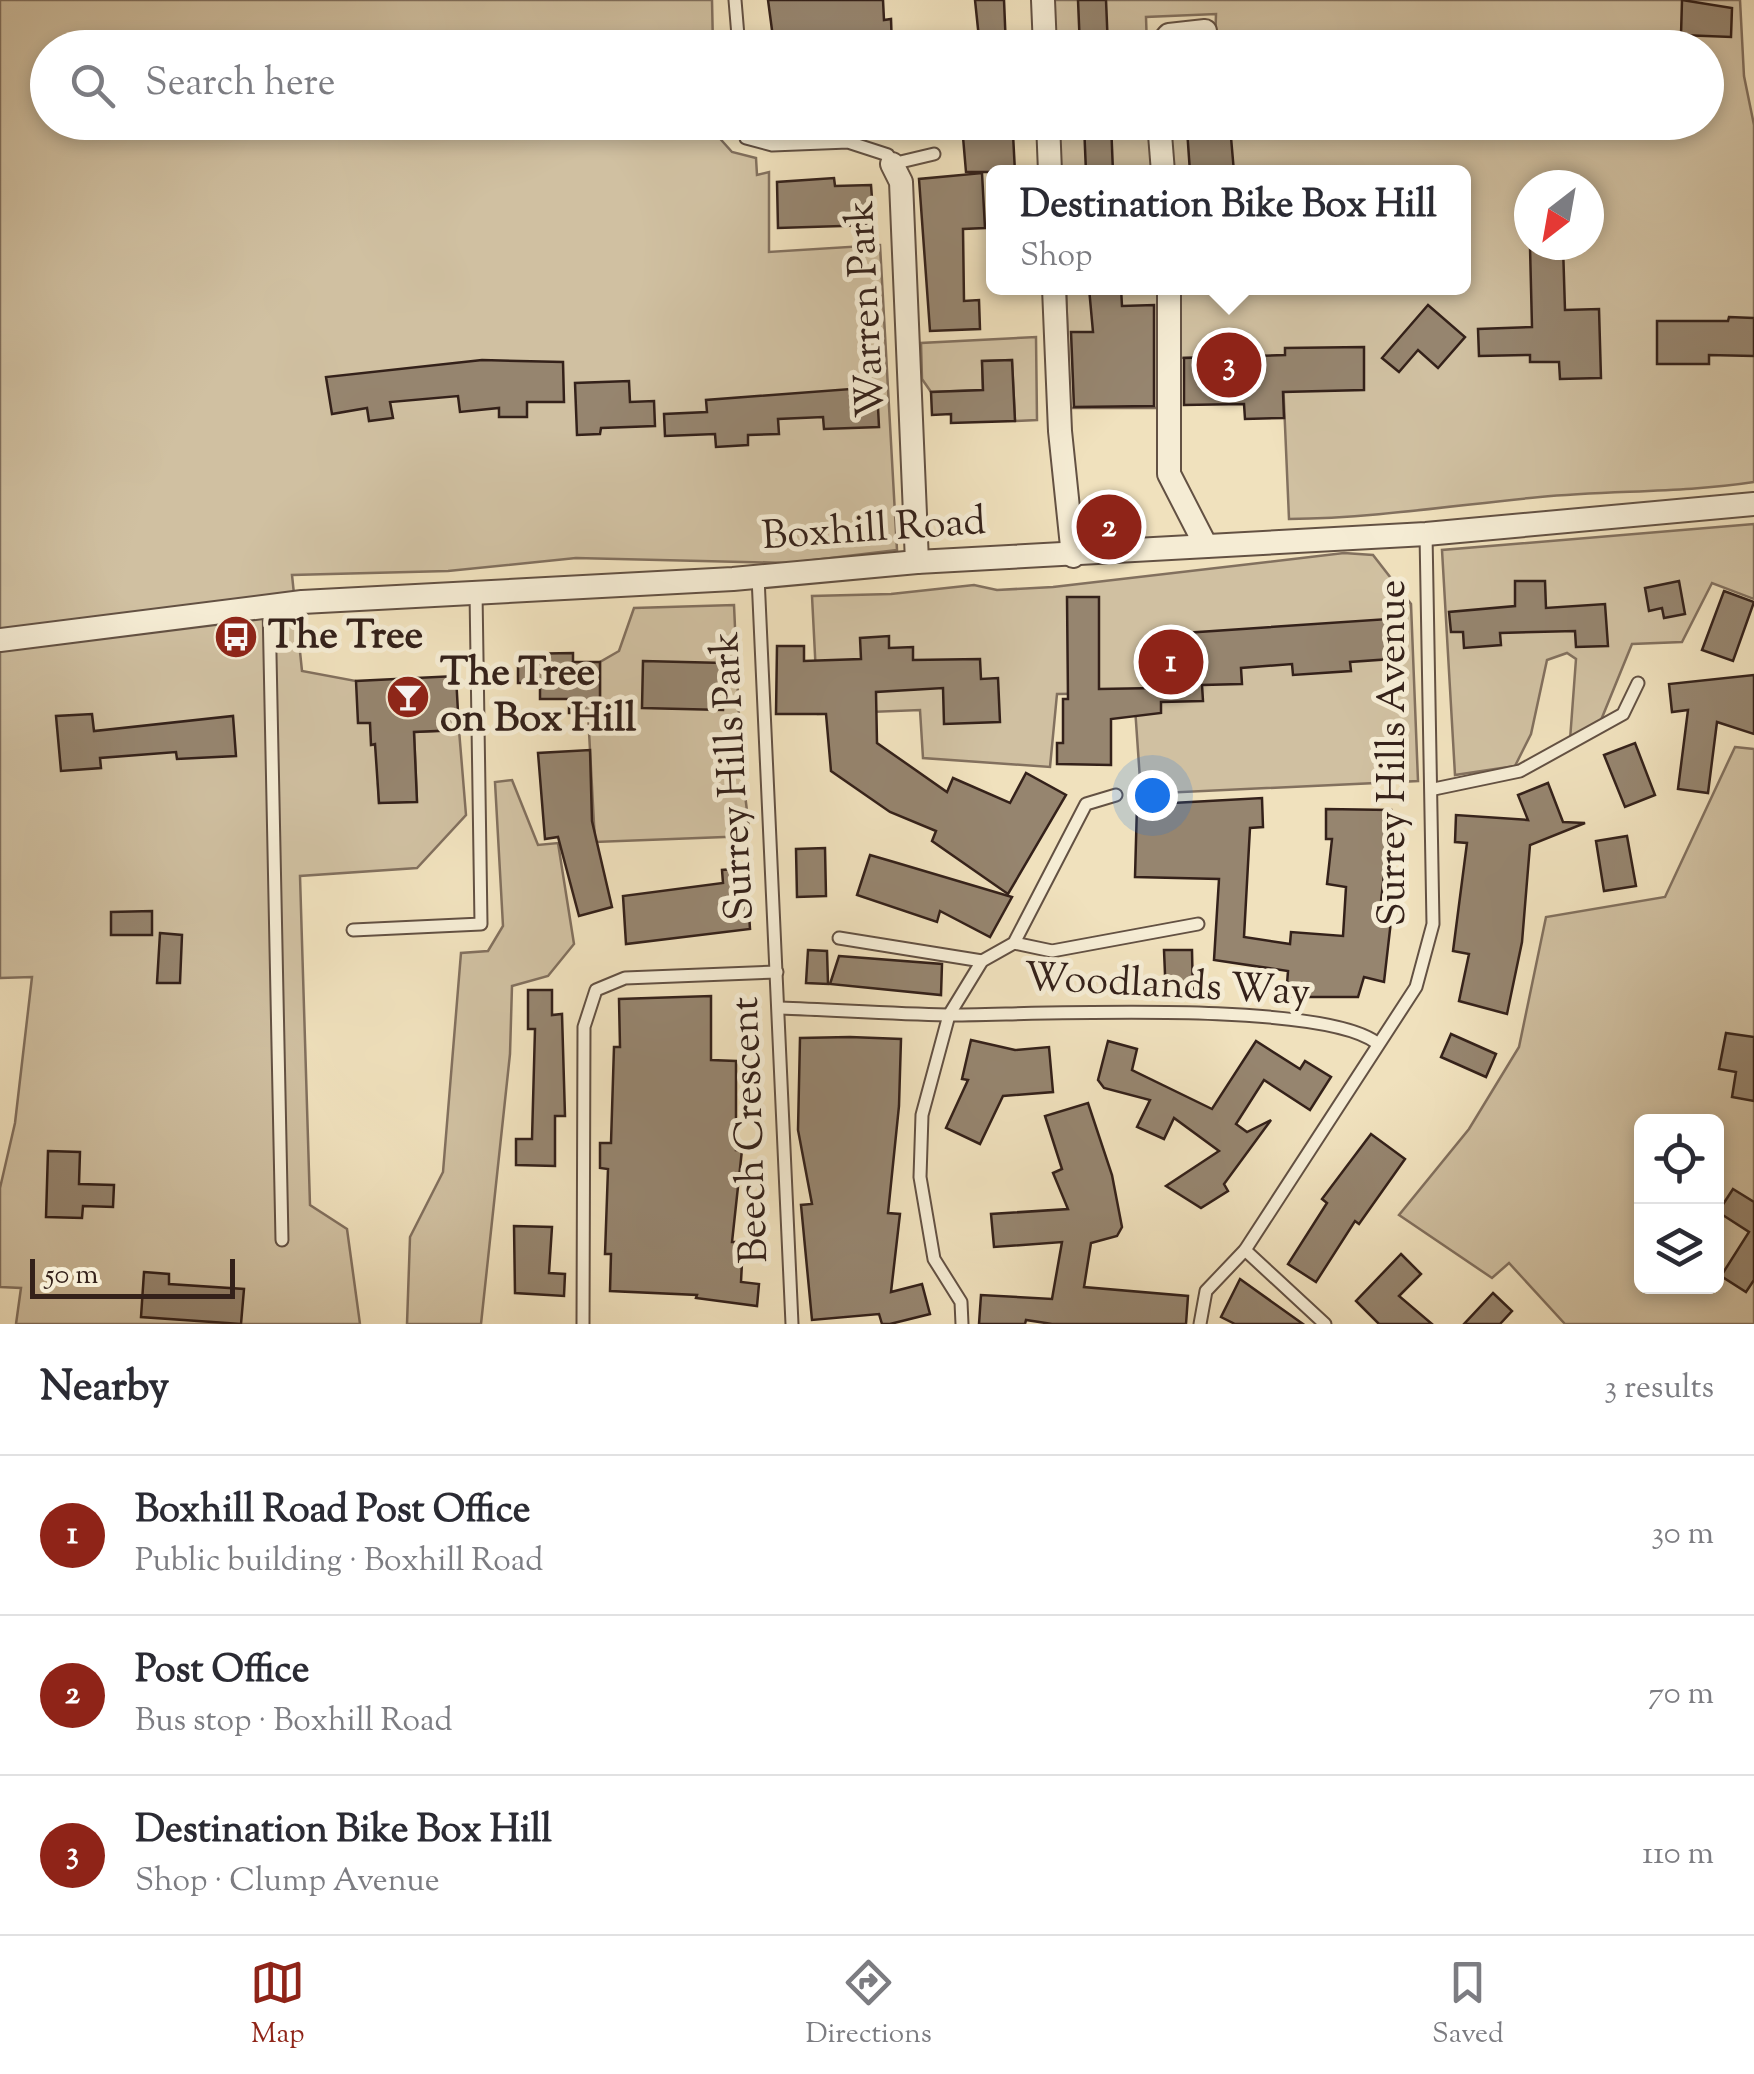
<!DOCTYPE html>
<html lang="en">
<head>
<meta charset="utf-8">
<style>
	:root { --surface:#fff; --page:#f7f7f7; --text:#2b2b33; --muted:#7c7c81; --line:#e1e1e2; --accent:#8f2418 }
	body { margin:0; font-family:"Sorts Mill Goudy",serif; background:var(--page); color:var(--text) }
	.controls { position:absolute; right:30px; bottom:30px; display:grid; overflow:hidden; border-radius:15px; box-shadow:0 5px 15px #0003 }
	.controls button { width:90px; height:90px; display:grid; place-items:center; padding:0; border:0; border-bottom:2px solid var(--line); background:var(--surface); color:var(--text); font:50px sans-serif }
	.compass { position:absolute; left:1514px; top:170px; width:90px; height:90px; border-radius:50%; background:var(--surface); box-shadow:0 5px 15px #0003; rotate:211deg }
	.scale { position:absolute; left:30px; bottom:25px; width:205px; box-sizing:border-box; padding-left:10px; border:5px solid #34211a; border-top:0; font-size:28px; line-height:35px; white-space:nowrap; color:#34211a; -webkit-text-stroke:8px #f5ecd4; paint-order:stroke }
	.you { position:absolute; left:1152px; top:795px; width:35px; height:35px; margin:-25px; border:8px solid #fff; border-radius:50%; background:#1a73e8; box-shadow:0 0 0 15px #1a73e833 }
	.badge { display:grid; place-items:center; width:65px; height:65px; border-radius:50%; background:var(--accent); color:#fff; font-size:32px; font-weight:700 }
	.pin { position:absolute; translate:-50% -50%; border:5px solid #fff; box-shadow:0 2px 10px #0006 }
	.popup { position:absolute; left:986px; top:165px; width:485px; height:130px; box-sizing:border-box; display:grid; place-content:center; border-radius:15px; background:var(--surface); filter:drop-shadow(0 2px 8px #0005); font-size:32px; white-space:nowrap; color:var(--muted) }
	.popup b { font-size:38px; color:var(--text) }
	.popup::after { content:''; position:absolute; left:50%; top:100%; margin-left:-20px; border:20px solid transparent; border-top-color:var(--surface) }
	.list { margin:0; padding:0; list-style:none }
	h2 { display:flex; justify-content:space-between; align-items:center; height:130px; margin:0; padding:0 40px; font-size:42px }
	h2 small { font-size:32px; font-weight:400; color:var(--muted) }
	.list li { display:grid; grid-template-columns:65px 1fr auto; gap:30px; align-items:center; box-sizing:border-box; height:160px; padding:0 40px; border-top:2px solid var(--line) }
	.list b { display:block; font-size:38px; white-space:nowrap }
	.list p { margin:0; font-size:32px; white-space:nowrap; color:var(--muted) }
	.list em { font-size:32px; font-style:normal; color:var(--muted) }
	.icon { flex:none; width:55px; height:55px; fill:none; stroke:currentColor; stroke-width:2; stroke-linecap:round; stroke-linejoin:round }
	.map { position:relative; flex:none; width:1754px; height:1324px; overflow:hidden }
	.search { position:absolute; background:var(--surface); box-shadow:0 5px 15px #0003; left:30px; right:30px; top:30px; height:110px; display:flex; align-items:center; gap:25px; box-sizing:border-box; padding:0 35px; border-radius:55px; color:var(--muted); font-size:38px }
	.sheet { height:610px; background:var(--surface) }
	nav { display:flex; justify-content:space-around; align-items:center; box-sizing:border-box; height:140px; border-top:2px solid var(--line); background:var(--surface); font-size:28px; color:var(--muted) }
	nav a { display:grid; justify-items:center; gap:5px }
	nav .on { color:var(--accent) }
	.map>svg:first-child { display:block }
	.green { fill:#d0c0a1; stroke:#82705e; stroke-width:2.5; fill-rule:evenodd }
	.building { fill:#96856f; stroke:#34211a; stroke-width:2.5 }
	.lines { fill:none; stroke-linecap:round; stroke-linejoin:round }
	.lane-casing { stroke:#635143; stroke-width:15 }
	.street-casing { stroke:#635143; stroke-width:26 }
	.lane { stroke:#f5ecd4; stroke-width:11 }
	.street { stroke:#f5ecd4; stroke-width:22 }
	.labels { text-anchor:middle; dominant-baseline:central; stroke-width:10; stroke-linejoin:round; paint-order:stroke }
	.street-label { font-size:40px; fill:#34211a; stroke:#f5ecd4 }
	.poi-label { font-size:40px; font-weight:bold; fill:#34211a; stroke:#f5ecd4; text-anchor:start }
</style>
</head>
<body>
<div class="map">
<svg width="1754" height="1324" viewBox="0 0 1754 1324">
	<rect width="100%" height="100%" fill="#f0e1bd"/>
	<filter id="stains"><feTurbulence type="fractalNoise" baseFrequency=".002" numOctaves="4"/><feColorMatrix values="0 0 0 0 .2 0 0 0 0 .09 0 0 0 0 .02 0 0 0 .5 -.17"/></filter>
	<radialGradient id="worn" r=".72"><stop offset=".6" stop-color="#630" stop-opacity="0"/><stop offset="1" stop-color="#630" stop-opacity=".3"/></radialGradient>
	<!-- green -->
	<g class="green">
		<path d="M0,0H712L713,47L48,48V122L715,123V133L732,152L756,158L757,175L769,172V252L880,245L897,550L789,563L576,558L448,571L292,575L302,671L356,681L370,723L372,745L389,744L391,783L378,784L379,803L417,801L414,732L459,730L466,815L417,868L300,876L310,1205L347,1229L360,1324H16L21,1288L0,1287V1188L15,1123L32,977L0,978Z"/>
		<path d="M1052,0H1740L1744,76L1754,125V482C1683,493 1612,490 1540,497C1457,505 1374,518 1289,519L1282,356L1175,358L1179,288H1464V172H1170L1167,123L1706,122V48L1189,47L1215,45L1216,14L1146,17L1147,47H1053ZM1529,185H1589V245H1529Z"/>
		<path d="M1057,123H1152L1154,172H1061Z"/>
		<path d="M1066,288H1159L1161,408H1070Z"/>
		<path d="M1036,337L1037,420L1015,421L1012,360L982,361L983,390L931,392L922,379L921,343Z"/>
		<path d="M1754,524V599L1712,583L1682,642L1632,644L1599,725L1570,740L1576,659L1567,653L1547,660L1531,734L1515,766L1455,775L1442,550Z"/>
		<path d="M1344,553L1373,555L1411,604L1418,781L1141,794L1134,693L1057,694L1050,767L923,758L920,710L818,714L812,596L891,594L974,585L997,590L1053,587Z"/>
		<path d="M734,605L741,761L750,836L595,842L588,713H600V662L619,651L634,608Z"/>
		<path d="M1735,747L1754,749V1324H1565L1509,1263L1492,1278L1399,1215L1469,1129L1519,1047L1546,917L1665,897ZM1642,1122H1716V1286H1642Z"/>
		<path d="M512,780L538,845L558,843L574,944L548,976L512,986L510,1054L481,1324H407L410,1237L443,1172L461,953L488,951L503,926L495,782Z"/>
	</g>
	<!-- building -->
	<g class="building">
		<path d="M768,0H883L884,20L891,19L892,48H842L841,35L774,45Z"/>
		<path d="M975,0H1004L1006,48H980Z"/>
		<path d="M1078,0H1106L1108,48H1080Z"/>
		<path d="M1682,0L1732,8L1731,37L1681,35Z"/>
		<path d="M1111,123L1113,172H1086L1084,124Z"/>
		<path d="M1230,126L1234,172H1190L1187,129Z"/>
		<path d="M1013,134L1015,172H966L963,137Z"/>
		<path d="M982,173L985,228L963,229L964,301L979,300L980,329L930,331L919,179Z"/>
		<path d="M834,178L835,186L871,185L874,225L778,228L777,182Z"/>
		<path d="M1563,246L1565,310L1599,309L1601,378L1560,379L1559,362H1530V355L1479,356L1478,329L1532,327L1530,247Z"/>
		<path d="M1089,288H1121L1122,306L1154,305V406L1074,407L1071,332H1093Z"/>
		<path d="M1428,305L1465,337L1438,368L1418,350L1399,372L1382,358Z"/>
		<path d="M1729,317L1754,318V356L1709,355V364H1657V321H1728Z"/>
		<path d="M1364,347V390L1283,392L1284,418L1245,419L1244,404L1184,405V358L1285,355V348Z"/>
		<path d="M482,360L563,362L564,402H527V417H499V408L460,412L458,396L390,402L393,418L369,421L367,408L332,414L326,377Z"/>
		<path d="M1012,360L1015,421L951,423V414L932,415L931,392L983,390L982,361Z"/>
		<path d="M629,381L630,402L654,401L655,426L601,428L600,434L577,435L575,383Z"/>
		<path d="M877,387L879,427L824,429L823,417L778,419L779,434L748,435V445L716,447L715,434L665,436L664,414L707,412L706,400Z"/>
		<path d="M1515,581H1545L1546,608L1605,604L1608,646L1576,647L1575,631L1500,633L1501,645L1464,648L1463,632H1451L1449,612L1515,606Z"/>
		<path d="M1679,581L1685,614L1664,618L1662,608L1649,611L1645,588Z"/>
		<path d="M1724,591L1754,602L1733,661L1702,650Z"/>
		<path d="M1067,597H1099V689L1156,688L1155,635L1388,619L1391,659L1350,662L1351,671L1293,675L1292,664L1241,668L1242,684L1202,685L1203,701L1161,702V713L1111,719V765L1057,764V743H1063V699H1068Z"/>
		<path d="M889,636V648L913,647V660L980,659L981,679L998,678L1000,722L944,724L943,688L876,692L877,743L947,792L953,778L1010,803L1026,773L1066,795L1008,894L932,841L936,831L890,812L831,771L826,714H776L777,646H804V661L861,659L860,638Z"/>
		<path d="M573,653V662H600V713H569V699H540V683H518V654Z"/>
		<path d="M643,661L724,663L723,710L642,708Z"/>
		<path d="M1754,675V734L1717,722L1708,793L1678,789L1688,710L1672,712L1669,684Z"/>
		<path d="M456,676L459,730L414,732L417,802L379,803L375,744L371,745L370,723H358L356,681Z"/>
		<path d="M92,714L94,731L233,716L236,756L177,759L176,752L100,758L101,768L61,771L56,716Z"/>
		<path d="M1635,743L1655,795L1625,807L1604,755Z"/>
		<path d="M590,750L592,821L612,907L579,916L558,837L545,839L538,753Z"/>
		<path d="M1548,783L1563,822L1585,823L1530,845L1522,942L1507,1014L1459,1001L1469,954L1453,951L1467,843L1455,842L1456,815L1528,820L1518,795Z"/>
		<path d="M1262,798L1263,827L1250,828L1244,937L1290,944L1291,932L1343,936L1346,887L1327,884L1332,839H1326V809L1391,810L1379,920L1391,921L1384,982L1364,977L1358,997H1286L1288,971L1214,960L1219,879L1135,877L1137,805Z"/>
		<path d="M1627,836L1636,886L1604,891L1596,841Z"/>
		<path d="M825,848L826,896L797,897L796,849Z"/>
		<path d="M870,855L894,862L1012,897L990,937L940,911L937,922L857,895Z"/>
		<path d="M746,868L750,929L626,944L623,896L723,883L722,870Z"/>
		<path d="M152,911V935H111V912Z"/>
		<path d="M160,933L182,935L180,983H157Z"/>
		<path d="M808,950L827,951L828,984L806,983Z"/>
		<path d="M1164,950H1192L1193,997L1166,998Z"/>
		<path d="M839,956L942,964L941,995L830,984Z"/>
		<path d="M528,990H552V1015L562,1014L565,1116H555V1166L516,1165V1139H532L535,1029H528Z"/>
		<path d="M711,996V1060L736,1061V1150H742L732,1242H743L741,1282L759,1284L757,1306L696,1298L697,1295L610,1291L611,1254H605L608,1169L600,1168V1143H611L614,1047H620L619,999Z"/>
		<path d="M1726,1033L1754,1037V1101L1732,1097L1736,1072L1719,1069Z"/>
		<path d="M1451,1034L1496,1054L1486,1077L1441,1057Z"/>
		<path d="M850,1037L901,1039L899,1106L888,1213L900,1214L891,1292L922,1284L930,1314L890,1324H882L879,1314L812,1320L801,1205L812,1204L798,1130L800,1038Z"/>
		<path d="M971,1040L1015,1050L1049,1047L1053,1092L1003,1096L980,1144L946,1128L968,1080L962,1079Z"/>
		<path d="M1108,1041L1137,1049L1132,1070L1212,1109L1256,1041L1300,1069L1305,1061L1331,1077L1310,1110L1264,1080L1236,1124L1247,1132L1271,1120L1224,1184L1228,1191L1201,1208L1166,1186L1219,1151L1174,1118L1164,1139L1137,1127L1150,1100L1104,1088L1098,1080Z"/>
		<path d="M1088,1103L1112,1175L1122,1227L1117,1236L1091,1243L1084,1287L1188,1296L1186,1324H1052L1026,1320L1025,1324H979L981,1295L1052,1299L1062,1242L994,1247L991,1214L1068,1209L1053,1173L1062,1169L1045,1116Z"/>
		<path d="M1371,1134L1405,1159L1359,1224L1355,1221L1316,1282L1288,1264L1327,1203L1322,1199Z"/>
		<path d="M48,1151L80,1152L79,1184L114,1185L113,1207L83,1206L82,1218L46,1217Z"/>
		<path d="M1733,1189L1754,1202V1280L1746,1292L1721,1276L1749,1232L1718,1212Z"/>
		<path d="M514,1226L552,1227L549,1273L565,1274L564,1296L515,1293Z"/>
		<path d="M1401,1254L1421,1274L1399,1296L1432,1324H1379L1356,1301Z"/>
		<path d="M144,1272L169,1274V1284L244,1289L241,1324L141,1317Z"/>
		<path d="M1240,1279L1303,1324H1235L1221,1317Z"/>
		<path d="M1493,1293L1512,1311L1500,1324H1464Z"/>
	</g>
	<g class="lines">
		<!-- lane casing -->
		<g class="lane-casing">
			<g id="lane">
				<path d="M735,0L739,48"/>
				<path d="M745,122L746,138L772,145L848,142L888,155L892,164L934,154"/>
				<path d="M758,577L792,1324"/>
				<path d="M269,606L282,1240"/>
				<path d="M1434,789L1520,771L1623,714L1638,683"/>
				<path d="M353,930L481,924L476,592"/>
				<path d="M839,938L982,961"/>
				<path d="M1014,943L1052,951L1198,924"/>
				<path d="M780,1008C836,1010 892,1014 947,1015C1031,1015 1319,999 1377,1043"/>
				<path d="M1245,1250L1325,1324"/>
				<path d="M583,1324L584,1027L596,990L625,978L777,972"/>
				<path d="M962,1324L961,1302L934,1259L920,1177L922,1115L949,1015L982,961L1014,943L1086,804L1116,795"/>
				<path d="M1200,1324L1206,1291L1245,1250L1416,987L1433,924L1426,534"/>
			</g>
		</g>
		<!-- street casing -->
		<g class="street-casing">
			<g id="street">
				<path d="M1043,0L1045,48"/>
				<path d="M1158,48L1169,35L1205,31"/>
				<path d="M1048,122L1050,172"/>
				<path d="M1159,122L1163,172"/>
				<path d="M892,164L901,182L917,562"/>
				<path d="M1054,288L1060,431L1073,556"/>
				<path d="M1169,288V474L1206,546"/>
				<path d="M0,640L302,602L733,579L917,562L1426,534L1754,504"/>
			</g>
		</g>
		<!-- lane -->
		<use href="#lane" class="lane"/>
		<!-- street -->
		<use href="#street" class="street"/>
	</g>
	<!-- icons -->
	<defs>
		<g id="bus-disc" transform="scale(2.25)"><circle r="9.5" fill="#8f2418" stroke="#f5ecd4"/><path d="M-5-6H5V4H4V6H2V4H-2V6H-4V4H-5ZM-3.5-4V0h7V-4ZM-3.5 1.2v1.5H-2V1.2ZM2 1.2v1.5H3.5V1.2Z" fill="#fff"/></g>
		<g id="bar-disc" transform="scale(2.25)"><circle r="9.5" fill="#8f2418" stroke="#f5ecd4"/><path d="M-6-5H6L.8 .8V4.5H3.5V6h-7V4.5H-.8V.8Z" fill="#fff"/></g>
	</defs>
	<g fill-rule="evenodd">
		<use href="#bus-disc" x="236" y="637"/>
		<use href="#bar-disc" x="408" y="697"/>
	</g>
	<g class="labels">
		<!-- street labels -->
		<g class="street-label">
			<text transform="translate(868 309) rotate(-93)">Warren Park</text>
			<text transform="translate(874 531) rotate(-4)">Boxhill Road</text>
			<text transform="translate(1394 753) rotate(-90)">Surrey Hills Avenue</text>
			<text transform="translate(735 776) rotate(-93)">Surrey Hills Park</text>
			<text transform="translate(1167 987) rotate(3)">Woodlands Way</text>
			<text transform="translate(752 1130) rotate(-92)">Beech Crescent</text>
		</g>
		<!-- poi labels -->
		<g class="poi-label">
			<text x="268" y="637">The Tree</text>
			<text x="440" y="674">The Tree<tspan x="440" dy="46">on Box Hill</tspan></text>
		</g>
	</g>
	<rect width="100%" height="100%" filter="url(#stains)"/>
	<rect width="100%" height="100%" fill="url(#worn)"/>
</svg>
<div class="controls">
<button><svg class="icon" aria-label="locate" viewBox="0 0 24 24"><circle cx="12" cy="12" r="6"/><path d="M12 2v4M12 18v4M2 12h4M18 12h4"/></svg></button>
<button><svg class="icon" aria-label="layers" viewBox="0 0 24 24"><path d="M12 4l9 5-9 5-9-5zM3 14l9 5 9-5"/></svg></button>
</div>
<svg class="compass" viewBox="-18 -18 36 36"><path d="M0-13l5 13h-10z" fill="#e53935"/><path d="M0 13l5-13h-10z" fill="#7c7c81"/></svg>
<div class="scale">50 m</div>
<div class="you"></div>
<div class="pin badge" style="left:1171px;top:662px">1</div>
<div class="pin badge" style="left:1109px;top:527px">2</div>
<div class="pin badge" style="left:1229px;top:365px">3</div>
<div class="popup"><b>Destination Bike Box Hill</b>Shop</div>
<div class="search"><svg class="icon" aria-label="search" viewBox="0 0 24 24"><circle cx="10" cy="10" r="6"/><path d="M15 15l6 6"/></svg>Search here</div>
</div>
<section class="sheet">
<h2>Nearby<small>3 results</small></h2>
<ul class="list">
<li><span class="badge">1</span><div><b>Boxhill Road Post Office</b><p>Public building · Boxhill Road</p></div><em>30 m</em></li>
<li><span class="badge">2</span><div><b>Post Office</b><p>Bus stop · Boxhill Road</p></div><em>70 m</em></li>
<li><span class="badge">3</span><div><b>Destination Bike Box Hill</b><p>Shop · Clump Avenue</p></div><em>110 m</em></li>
</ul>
</section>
<nav>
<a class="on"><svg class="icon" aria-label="map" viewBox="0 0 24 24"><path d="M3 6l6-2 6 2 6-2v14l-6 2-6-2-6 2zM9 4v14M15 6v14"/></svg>Map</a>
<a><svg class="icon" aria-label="directions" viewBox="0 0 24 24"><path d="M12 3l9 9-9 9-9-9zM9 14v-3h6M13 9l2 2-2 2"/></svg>Directions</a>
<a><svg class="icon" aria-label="saved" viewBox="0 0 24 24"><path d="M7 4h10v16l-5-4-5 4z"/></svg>Saved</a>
</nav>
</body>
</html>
